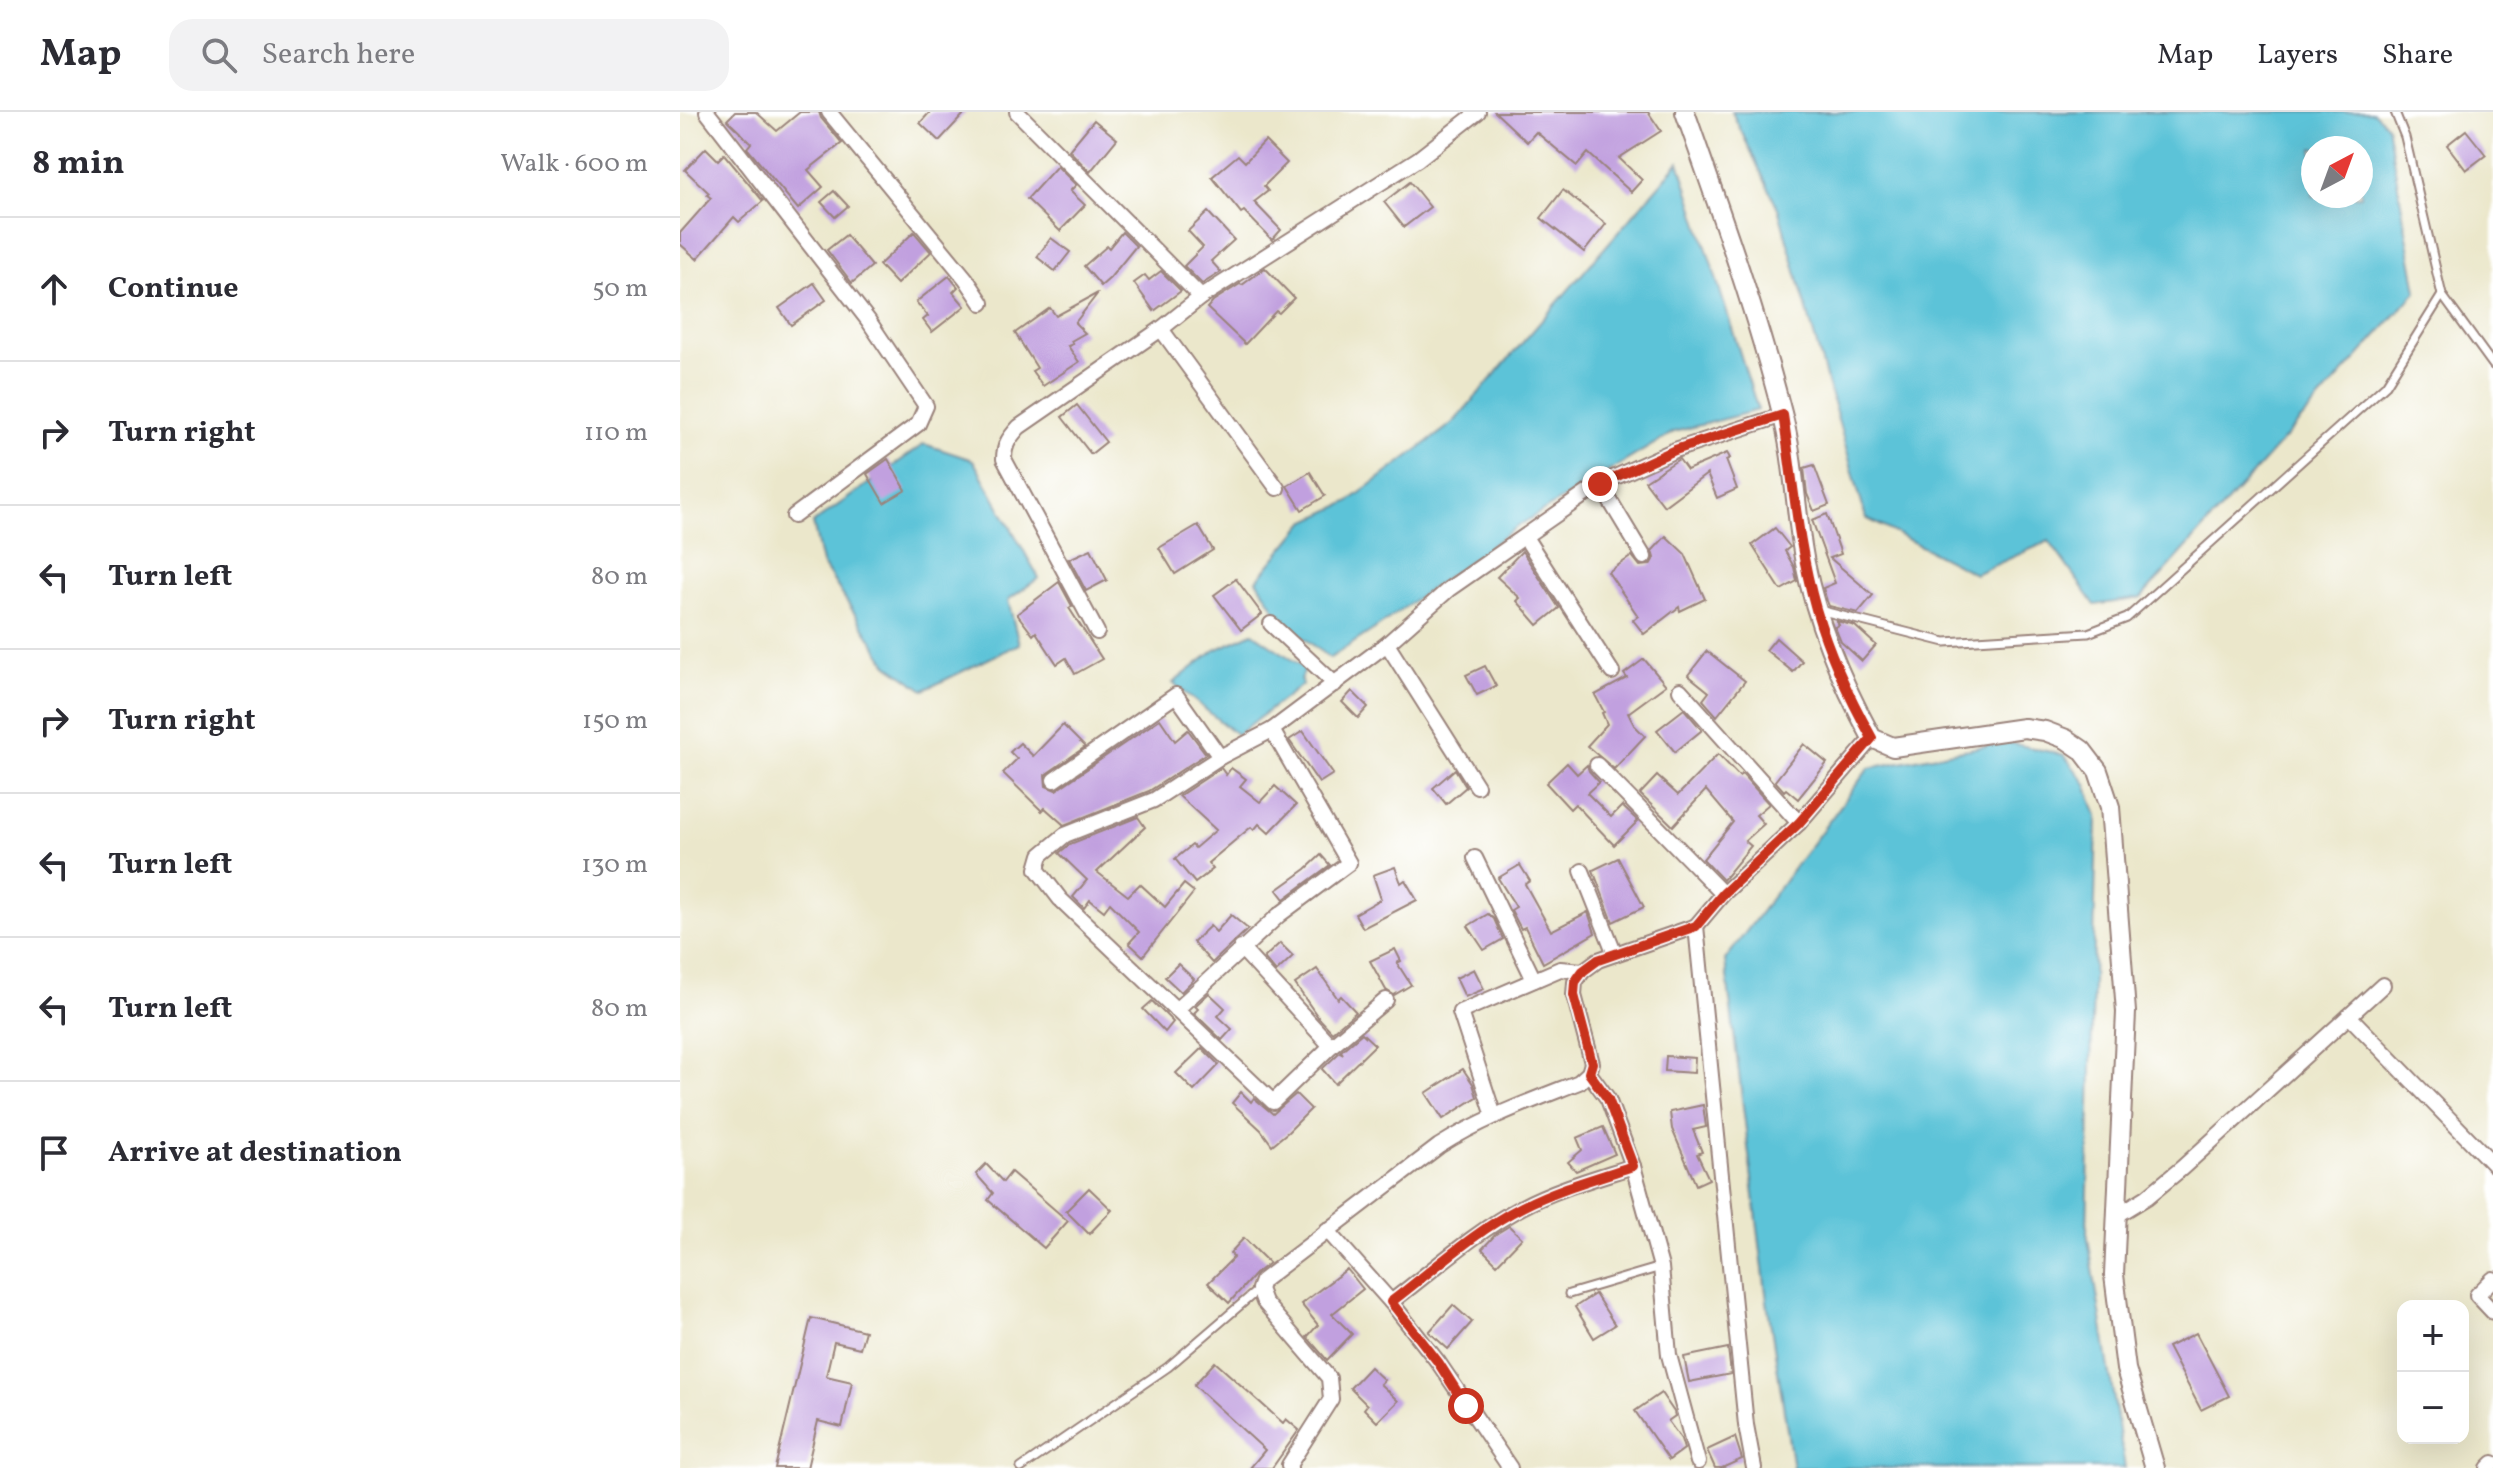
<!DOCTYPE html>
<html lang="en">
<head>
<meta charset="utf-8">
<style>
	:root { --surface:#fff; --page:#f2f2f3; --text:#2b2b33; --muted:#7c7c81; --line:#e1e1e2 }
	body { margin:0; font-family:Vollkorn,serif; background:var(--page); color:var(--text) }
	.controls { position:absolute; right:24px; bottom:24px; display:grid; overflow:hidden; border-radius:16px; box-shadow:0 8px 32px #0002 }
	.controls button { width:72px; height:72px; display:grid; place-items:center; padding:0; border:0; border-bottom:2px solid var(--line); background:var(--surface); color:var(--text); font:40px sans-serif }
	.compass { position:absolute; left:1621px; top:24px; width:72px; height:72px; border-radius:50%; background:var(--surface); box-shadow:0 8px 32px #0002; rotate:41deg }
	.stop { position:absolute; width:24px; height:24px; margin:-18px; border:6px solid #c8321e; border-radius:50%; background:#fff }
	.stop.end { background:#c8321e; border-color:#fff; box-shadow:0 2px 8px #0008 }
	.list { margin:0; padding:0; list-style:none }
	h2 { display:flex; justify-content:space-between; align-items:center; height:104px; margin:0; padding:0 32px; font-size:34px }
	h2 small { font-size:26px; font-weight:400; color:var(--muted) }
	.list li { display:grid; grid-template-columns:52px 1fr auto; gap:24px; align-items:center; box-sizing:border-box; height:144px; padding:0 32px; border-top:2px solid var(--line) }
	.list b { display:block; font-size:30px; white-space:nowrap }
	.list em { font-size:26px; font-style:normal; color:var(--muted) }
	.icon { flex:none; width:44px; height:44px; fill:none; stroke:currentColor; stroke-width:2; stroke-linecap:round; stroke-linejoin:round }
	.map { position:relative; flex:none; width:1813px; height:1356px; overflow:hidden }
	header { display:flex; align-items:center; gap:48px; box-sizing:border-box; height:112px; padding:0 40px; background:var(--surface); border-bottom:2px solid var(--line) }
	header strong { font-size:38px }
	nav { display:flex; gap:44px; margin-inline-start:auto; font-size:28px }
	.search { width:560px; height:72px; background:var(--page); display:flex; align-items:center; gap:20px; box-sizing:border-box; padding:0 28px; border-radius:24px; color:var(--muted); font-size:30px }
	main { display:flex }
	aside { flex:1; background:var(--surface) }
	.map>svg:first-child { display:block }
	.water { fill:#5bc3d8; stroke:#527182; stroke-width:2; fill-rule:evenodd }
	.building { fill:#c1a0df }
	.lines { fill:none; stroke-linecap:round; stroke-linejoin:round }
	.service-casing { stroke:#9a837b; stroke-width:11 }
	.minor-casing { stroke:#9a837b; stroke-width:18 }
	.tertiary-casing { stroke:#9a837b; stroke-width:22 }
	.service { stroke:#fff; stroke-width:7 }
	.minor { stroke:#fff; stroke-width:14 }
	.tertiary { stroke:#fff; stroke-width:18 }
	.route { stroke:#c8321e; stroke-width:10 }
</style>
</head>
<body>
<header>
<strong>Map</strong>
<div class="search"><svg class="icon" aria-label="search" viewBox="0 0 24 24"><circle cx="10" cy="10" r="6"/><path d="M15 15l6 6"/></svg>Search here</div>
<nav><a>Map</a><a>Layers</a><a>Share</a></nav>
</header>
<main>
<aside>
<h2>8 min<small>Walk · 600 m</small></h2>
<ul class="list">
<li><svg class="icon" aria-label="ahead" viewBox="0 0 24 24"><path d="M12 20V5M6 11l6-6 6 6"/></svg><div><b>Continue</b></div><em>50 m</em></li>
<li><svg class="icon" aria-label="right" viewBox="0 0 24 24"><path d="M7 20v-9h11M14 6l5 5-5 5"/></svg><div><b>Turn right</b></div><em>110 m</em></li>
<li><svg class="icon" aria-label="left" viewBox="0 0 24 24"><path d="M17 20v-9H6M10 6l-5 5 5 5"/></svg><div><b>Turn left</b></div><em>80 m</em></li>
<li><svg class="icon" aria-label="right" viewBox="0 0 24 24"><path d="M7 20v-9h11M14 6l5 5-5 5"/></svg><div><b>Turn right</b></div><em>150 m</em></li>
<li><svg class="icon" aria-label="left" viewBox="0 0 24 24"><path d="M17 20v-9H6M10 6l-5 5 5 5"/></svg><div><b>Turn left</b></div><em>130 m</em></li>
<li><svg class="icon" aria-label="left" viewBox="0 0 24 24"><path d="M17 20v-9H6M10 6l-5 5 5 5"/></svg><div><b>Turn left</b></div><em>80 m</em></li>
<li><svg class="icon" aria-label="arrive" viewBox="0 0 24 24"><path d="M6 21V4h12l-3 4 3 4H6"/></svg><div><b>Arrive at destination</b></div></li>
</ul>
</aside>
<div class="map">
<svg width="1813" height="1356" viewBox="0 0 1813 1356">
	<rect width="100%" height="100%" fill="#fff"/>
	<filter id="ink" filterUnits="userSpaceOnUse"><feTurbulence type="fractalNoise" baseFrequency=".0125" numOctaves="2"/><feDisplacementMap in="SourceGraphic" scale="16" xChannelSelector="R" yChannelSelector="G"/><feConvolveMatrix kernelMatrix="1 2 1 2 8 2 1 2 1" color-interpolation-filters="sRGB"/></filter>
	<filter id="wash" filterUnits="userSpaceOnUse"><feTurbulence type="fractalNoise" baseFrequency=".006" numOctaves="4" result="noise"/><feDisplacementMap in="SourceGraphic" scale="32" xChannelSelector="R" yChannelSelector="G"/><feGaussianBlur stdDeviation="1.8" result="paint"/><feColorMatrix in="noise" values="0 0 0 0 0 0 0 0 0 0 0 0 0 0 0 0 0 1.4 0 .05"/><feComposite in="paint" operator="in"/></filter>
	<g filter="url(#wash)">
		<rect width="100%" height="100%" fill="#ebe7cb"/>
		<!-- water -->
		<g class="water">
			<path d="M1052,0H1693L1707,13L1737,179L1461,486L1415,493L1369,429L1295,462L1186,406L1098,96ZM1681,36V84H1633V36Z"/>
			<path d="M999,50L1078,298L994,320L838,414L693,518L650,546L602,509L577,468L625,410L668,390L773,311Z"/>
			<path d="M244,332L293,348L359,466L328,488L339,532L244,578L208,553L142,451L133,411Z"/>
			<path d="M573,521L626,557L620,568L623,572L557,623L493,571L535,538Z"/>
			<path d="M1326,630L1384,643L1406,672L1417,704L1407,1120L1445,1356H1113L1087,1189L1045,848L1189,656Z"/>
		</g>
		<g id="blocks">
			<!-- building -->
			<g class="building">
				<path d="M55,0H76L97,19L120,0H139L141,6L162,31L128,58L143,75L118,97L67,36L71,31L47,8Z"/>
				<path d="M250,0H286L259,29L240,11Z"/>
				<path d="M815,0H968L981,19L939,46L962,68L951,80L908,41L897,54L856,20L847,30Z"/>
				<path d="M414,8L437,27L410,60L389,38Z"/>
				<path d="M1786,18L1806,43L1786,58L1767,33Z"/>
				<path d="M585,29L607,51L584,74L588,79L574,90L601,118L592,128L564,99L561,101L532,65L558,43L565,50Z"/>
				<path d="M26,36L38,48L44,42L83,89L59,110L54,105L17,147L0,132V121L31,86L27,83L29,81L5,58Z"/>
				<path d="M377,54L396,73L390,79L405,93L380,119L347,87Z"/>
				<path d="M730,70L750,95L724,115L704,90Z"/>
				<path d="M883,78L926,112L904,140L861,106Z"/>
				<path d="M154,79L168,94L155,105L141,90Z"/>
				<path d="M528,100L554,128L531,149L541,160L522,172L504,154L523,135L508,119Z"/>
				<path d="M234,120L251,140L217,172L199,153Z"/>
				<path d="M442,120L456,134L430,166L421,174L404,154L427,134L429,136Z"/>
				<path d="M166,123L192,154L172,171L147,138Z"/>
				<path d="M371,126L390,140L375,159L357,145Z"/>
				<path d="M585,156L614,186L599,201L596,199L565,232L527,196L533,189L560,172L562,173Z"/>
				<path d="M481,159L501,179L474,199L454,171L465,163L469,168Z"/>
				<path d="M269,164L278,175L273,180L285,194L252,220L243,208L248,204L236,190Z"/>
				<path d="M134,171L146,188L111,213L99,196Z"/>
				<path d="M418,181L395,211L405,221L391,229L393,232L388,234L399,250L363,274L352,259L357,256L335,221L370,196L376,204Z"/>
				<path d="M397,293L426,330L411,342L382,305Z"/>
				<path d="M1047,341L1050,346L1046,348L1057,377L1037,386L1027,362L984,394L965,369L999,347L1007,358Z"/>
				<path d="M208,347L226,378L204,391L187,362Z"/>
				<path d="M1134,353L1149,393L1134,399L1127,382L1124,356Z"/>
				<path d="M630,360L645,384L622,398L607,374Z"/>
				<path d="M1147,402L1161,442L1150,446L1193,483L1178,501L1149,494L1147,489L1143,476L1155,471L1132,408Z"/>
				<path d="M518,413L533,438L495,462L479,436Z"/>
				<path d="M1095,416L1110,435L1105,439L1114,455L1117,469L1101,478L1072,433Z"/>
				<path d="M986,424L1005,442L1025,487L1000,499L999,495L964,522L953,508L958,504L928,460L952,444L960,454L970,453L974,446L972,439Z"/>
				<path d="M411,437L427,468L406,479L389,447Z"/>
				<path d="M842,439L879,496L858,513L837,489L840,486L817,465Z"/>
				<path d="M556,467L582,502L561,518L534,483Z"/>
				<path d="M379,470L392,494L389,496L422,547L395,562L386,546L377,552L356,520L353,523L337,502Z"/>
				<path d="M1157,509L1175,514L1196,533L1182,549L1161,530L1155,515L1159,513Z"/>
				<path d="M1096,526L1122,549L1113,560L1086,538Z"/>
				<path d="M1027,539L1065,569L1037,604L1023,588L1029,580L1008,563Z"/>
				<path d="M964,547L986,573L948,601L954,613L965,624L934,657L907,634L927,612L922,601L924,600L915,583L947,566L944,562Z"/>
				<path d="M805,554L816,574L797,583L786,563Z"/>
				<path d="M672,579L688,595L678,606L662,590Z"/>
				<path d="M1004,597L1022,618L995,640L977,618Z"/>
				<path d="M480,607L495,629L508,618L526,642L469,679L384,713L365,696L362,699L323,661L337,647L330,640L340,631L353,644L383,613L405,635L365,663L366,674L376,678Z"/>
				<path d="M623,619L653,662L639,671L609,628Z"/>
				<path d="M1124,632L1147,651L1118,687L1106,677L1104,679L1095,669Z"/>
				<path d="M1038,642L1059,664L1062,662L1089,692L1076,703L1084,712L1065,729L1071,734L1043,768L1023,747L1053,710L1026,678L993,714L960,682L977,664L998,683Z"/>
				<path d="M887,651L897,662L907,653L909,659L919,670L907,681L931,705L942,694L958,709L934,733L895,692L890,697L866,671Z"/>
				<path d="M541,656L546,663L551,656L566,667L560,674L580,690L595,674L616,693L589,721L579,712L574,718L571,715L528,751L533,757L515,771L495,747L512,733L515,736L536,718L499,684Z"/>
				<path d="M775,657L786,675L766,692L753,676Z"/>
				<path d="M458,705L465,715L417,760L448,784L460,772L485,795L504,772L514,780L463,844L449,831L459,820L430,791L424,799L410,788L404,796L393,785L407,768L379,741L390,732Z"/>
				<path d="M641,743L650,753L604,787L597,778L626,757Z"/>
				<path d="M938,746L964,795L933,810L913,758Z"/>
				<path d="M840,753L850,769L845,772L871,819L908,800L915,821L863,851L845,815L841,817L831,798L836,795L818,766Z"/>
				<path d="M715,755L721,771L725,768L737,788L683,816L675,802L701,787L693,763Z"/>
				<path d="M808,802L814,807L823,827L804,838L788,814Z"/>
				<path d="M551,803L568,817L532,851L513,830L530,814L536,820Z"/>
				<path d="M600,831L613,844L596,860L584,846Z"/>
				<path d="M715,837L721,849L717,851L731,873L714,883L706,878L690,849Z"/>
				<path d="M498,852L514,867L501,880L485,865Z"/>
				<path d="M637,857L658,887L661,884L676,900L652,920L638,905L615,872Z"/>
				<path d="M794,857L804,877L785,885L776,866Z"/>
				<path d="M529,881L545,896L538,904L552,917L542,928L514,901L518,897L515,894Z"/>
				<path d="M472,889L493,910L485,920L463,897Z"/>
				<path d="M682,921L695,933L655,972L642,957L660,940L663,942L661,939Z"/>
				<path d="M522,936L539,953L514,979L496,961Z"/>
				<path d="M986,944L1015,946L1014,961L985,959Z"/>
				<path d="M783,957L793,972L797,985L763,1007L746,981Z"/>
				<path d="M561,980L571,990L574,986L593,1002L616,982L631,997L608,1020L592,1033L581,1018L552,991Z"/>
				<path d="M1023,993L1026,1015L1013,1018L1022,1040L1017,1042L1029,1067L1016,1073L992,1017L990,1000Z"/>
				<path d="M923,1015L935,1042L896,1059L888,1050L902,1038L897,1026Z"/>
				<path d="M306,1052L323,1070L331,1060L388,1109L364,1136L308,1088L313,1081L296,1062Z"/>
				<path d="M409,1076L432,1098L409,1122L386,1099Z"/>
				<path d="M829,1114L842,1126L817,1152L802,1137L816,1122Z"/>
				<path d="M564,1126L589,1151L575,1162L549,1191L528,1171L554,1145L550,1141Z"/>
				<path d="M667,1157L683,1177L652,1202L672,1222L647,1248L627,1225L638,1213L621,1192Z"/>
				<path d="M915,1182L935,1213L914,1226L895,1195Z"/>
				<path d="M773,1193L792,1210L768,1237L749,1220Z"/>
				<path d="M131,1206L185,1219L180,1236L154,1230L146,1264L172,1270L162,1315L138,1309L127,1356H95Z"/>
				<path d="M1516,1221L1549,1284L1521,1298L1488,1235Z"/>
				<path d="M1048,1236L1051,1262L1009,1270L1004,1245Z"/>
				<path d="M535,1250L603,1311L606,1307L619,1318L592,1356H570L585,1338L514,1273Z"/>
				<path d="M690,1255L704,1268L700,1272L718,1289L697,1310L684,1297L687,1293L670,1276Z"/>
				<path d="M981,1281L994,1300L995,1304L988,1309L1001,1327L1004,1337L989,1348L955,1299Z"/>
				<path d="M1055,1325L1062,1347L1042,1356H1035L1027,1338Z"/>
			</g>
		</g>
	</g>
	<g filter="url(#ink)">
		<use href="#blocks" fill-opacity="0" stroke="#9a837b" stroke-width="2"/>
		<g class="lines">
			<!-- service casing -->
			<g class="service-casing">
				<g id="service">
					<path d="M1715,0L1725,25L1762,183L1813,253"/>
					<path d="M1139,498L1265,530L1408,521L1447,506L1706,273L1762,183"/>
					<path d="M889,1182L981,1155"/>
					<path d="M341,1356L488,1255L579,1177"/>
				</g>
			</g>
			<!-- minor casing -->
			<g class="minor-casing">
				<g id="minor">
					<path d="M27,0L188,208L246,294L238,312L114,404"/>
					<path d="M149,0L286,167L302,191"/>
					<path d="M337,0L521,185"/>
					<path d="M481,217L597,376"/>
					<path d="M920,372L964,445"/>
					<path d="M845,425L932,560"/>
					<path d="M591,512L655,572"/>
					<path d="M417,520L324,347C324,332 330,325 339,315L481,217L521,185L738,47L798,0"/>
					<path d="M707,532L797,674"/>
					<path d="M1000,578L1119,711"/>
					<path d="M592,618L540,645L474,688L385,723L361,743L357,757L380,787L593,990L651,934L706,888"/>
					<path d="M917,653L1043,782"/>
					<path d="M374,668L496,583L540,645"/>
					<path d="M795,746L854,868"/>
					<path d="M902,759L935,842"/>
					<path d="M1016,814L1066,1313L1074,1356"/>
					<path d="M561,836L651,934"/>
					<path d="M496,898L599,803L669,751L592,618L707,532L769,477L920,372L995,338L1103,303"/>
					<path d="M1669,904L1813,1052"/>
					<path d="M909,961L928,987L953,1054L981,1155L989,1243L1018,1350"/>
					<path d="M814,1004L780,900L880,857L903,859"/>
					<path d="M1436,1104L1467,1085L1502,1056L1703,873"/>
					<path d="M647,1118L711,1190L758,1250L830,1356"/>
					<path d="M1813,1167L1797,1183L1813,1200"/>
					<path d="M711,1190C752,1159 796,1119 842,1095C876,1077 916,1066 953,1054"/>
					<path d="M610,1356L609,1353L651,1287L649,1266L584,1190L579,1177L582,1169L759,1034C803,1006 851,989 899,970L909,961L912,951L894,883L895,870L903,859L918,848L1016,814L1043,782L1119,711L1192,626"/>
					<path d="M1808,1356L1813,1351"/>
				</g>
			</g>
			<!-- tertiary casing -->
			<g class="tertiary-casing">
				<path id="tertiary" d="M1005,0C1040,99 1076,199 1102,301C1115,349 1115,401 1125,451C1137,512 1162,571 1192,626L1213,635L1344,616L1365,619L1386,627L1402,638L1418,659L1430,695L1446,900L1434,1163L1446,1257L1475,1356"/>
			</g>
			<!-- service -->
			<use href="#service" class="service"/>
			<!-- minor -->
			<use href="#minor" class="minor"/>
			<!-- tertiary -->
			<use href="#tertiary" class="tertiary"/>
		</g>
	</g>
	<g class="lines" filter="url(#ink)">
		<!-- route -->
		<path class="route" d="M786,1294L758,1250L711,1190C752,1159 796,1118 842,1095C877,1077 916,1066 953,1054L928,987L909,961L912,951L894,883L895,870L903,859L918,848L1016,814L1043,782L1119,711L1192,626C1169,585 1149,542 1136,497C1118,434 1113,368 1103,303L995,338L920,372"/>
	</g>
</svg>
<div class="controls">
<button>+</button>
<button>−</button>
</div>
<svg class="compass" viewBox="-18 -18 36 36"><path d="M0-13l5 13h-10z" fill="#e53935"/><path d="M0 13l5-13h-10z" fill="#7c7c81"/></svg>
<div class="stop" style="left:786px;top:1294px"></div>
<div class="stop end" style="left:920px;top:372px"></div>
</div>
</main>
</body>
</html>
